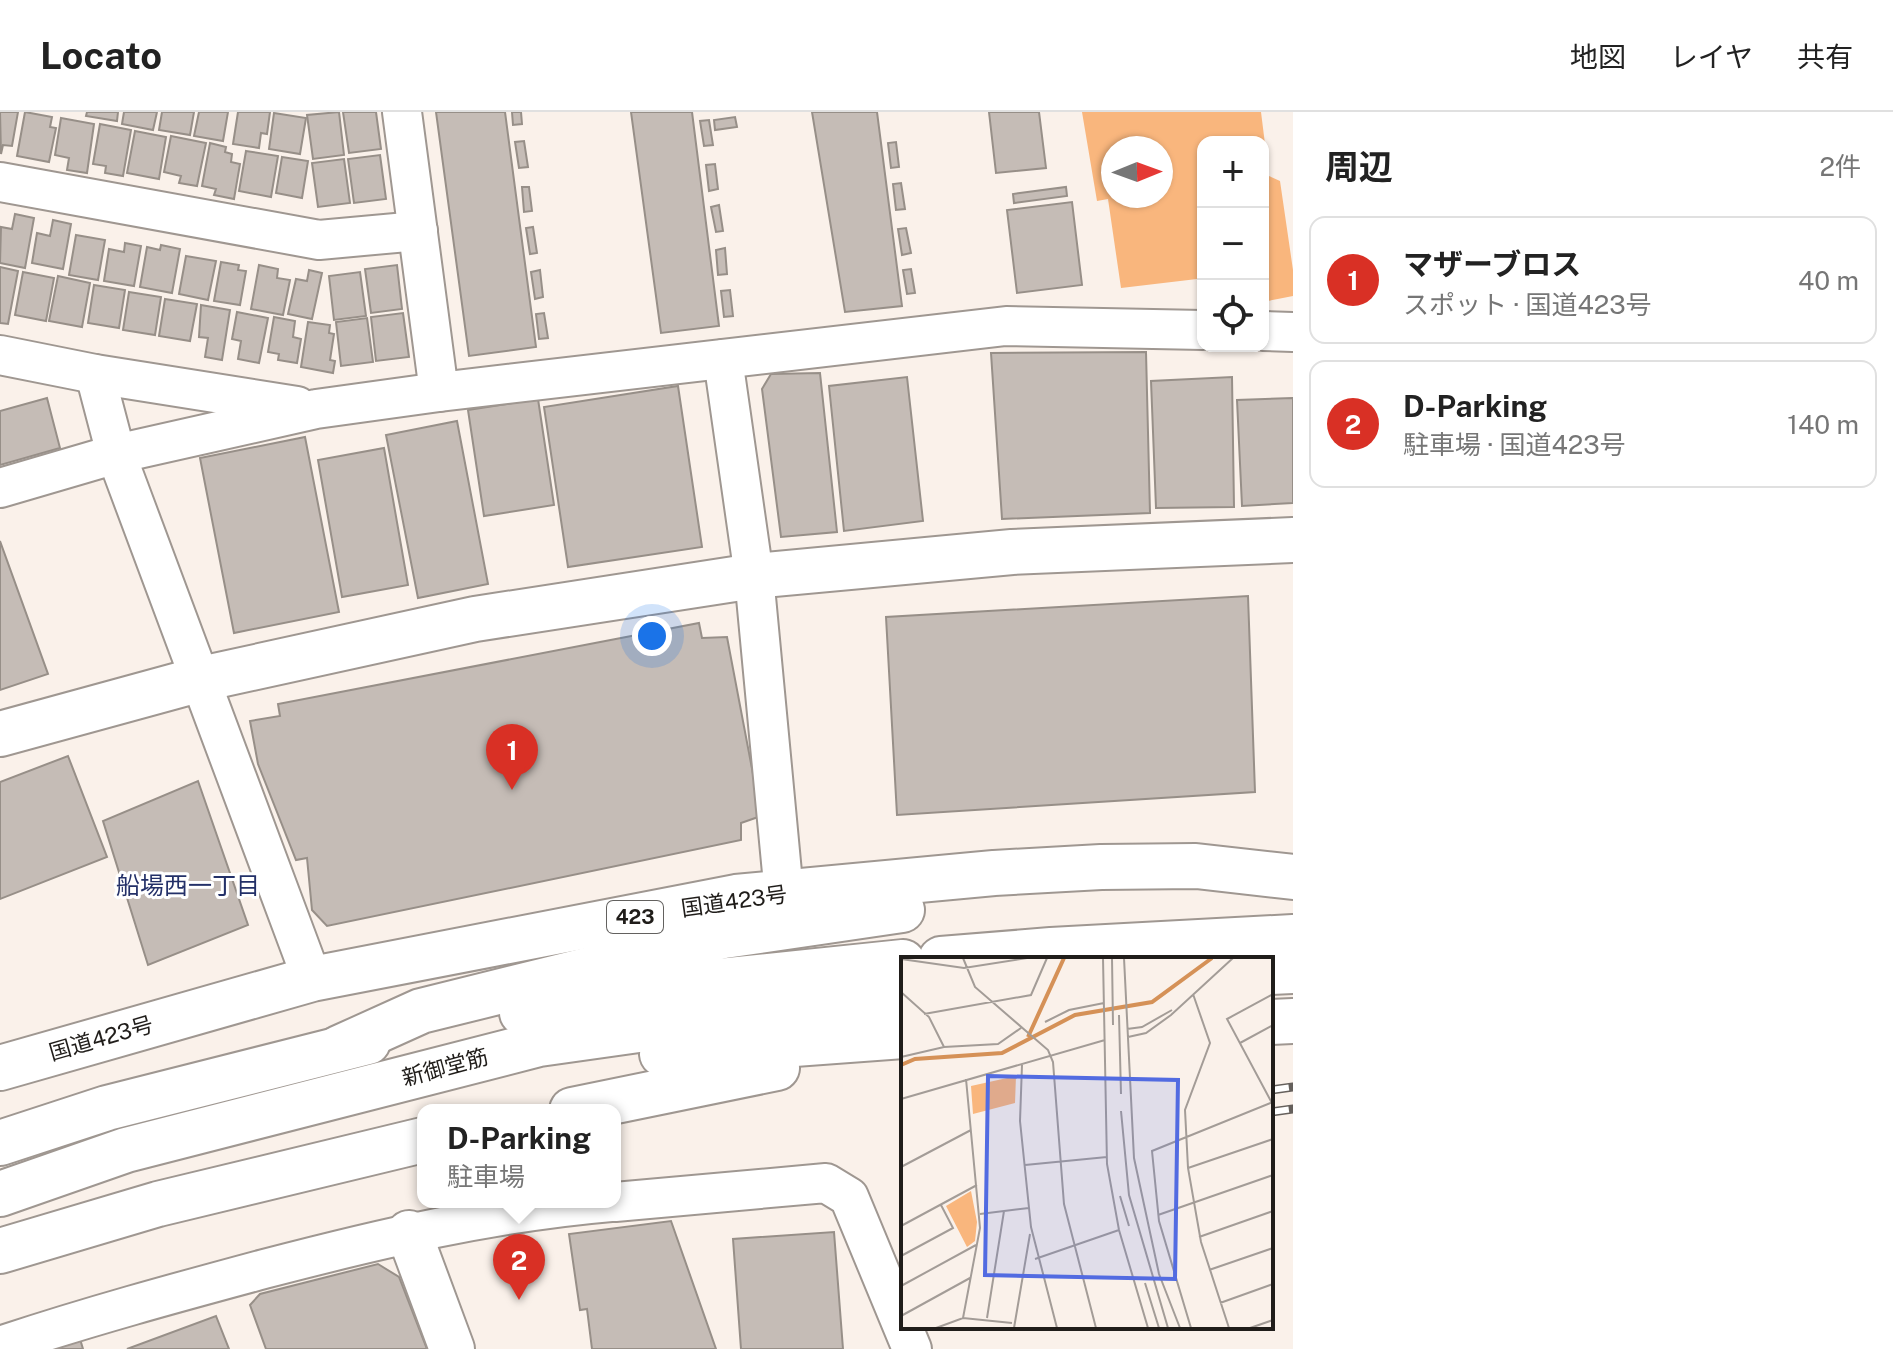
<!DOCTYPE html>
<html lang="ja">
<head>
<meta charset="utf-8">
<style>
	:root { --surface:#fff; --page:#f6f6f6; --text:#222; --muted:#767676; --line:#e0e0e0; --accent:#d93025 }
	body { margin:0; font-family:"Public Sans","Noto Sans JP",sans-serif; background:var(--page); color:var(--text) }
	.controls { position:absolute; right:24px; top:24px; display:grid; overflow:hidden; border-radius:16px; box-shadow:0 2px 6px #0004 }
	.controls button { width:72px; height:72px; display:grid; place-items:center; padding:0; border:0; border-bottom:2px solid var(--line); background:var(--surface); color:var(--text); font:40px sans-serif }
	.compass { position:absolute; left:1101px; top:24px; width:72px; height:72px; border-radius:50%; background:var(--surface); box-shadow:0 2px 6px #0004; rotate:89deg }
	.you { position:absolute; left:652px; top:524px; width:28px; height:28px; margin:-20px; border:6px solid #fff; border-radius:50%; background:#1a73e8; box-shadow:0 0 0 12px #1a73e833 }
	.badge { display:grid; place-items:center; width:52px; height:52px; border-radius:50%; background:var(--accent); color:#fff; font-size:26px; font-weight:700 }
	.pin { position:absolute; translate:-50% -66px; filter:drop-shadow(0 2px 4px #0008) }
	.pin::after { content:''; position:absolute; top:42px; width:28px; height:24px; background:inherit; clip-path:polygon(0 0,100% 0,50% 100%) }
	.popup { position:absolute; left:417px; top:992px; width:204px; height:104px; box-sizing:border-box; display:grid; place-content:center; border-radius:16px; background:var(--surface); filter:drop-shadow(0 2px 6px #0005); font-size:26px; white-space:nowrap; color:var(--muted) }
	.popup b { font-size:30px; color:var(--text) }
	.popup::after { content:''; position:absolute; left:50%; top:100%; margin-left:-16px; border:16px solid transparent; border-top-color:var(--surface) }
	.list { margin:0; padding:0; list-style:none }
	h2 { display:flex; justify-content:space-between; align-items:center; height:104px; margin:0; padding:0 32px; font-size:34px }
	h2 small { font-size:26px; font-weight:400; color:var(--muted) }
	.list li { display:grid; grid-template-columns:52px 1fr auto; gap:24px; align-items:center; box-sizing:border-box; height:128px; margin:0 16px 16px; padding:0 16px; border:2px solid var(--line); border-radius:16px }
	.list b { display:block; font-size:30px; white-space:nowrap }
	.list p { margin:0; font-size:26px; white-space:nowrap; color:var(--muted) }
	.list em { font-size:26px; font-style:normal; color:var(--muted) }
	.icon { flex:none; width:44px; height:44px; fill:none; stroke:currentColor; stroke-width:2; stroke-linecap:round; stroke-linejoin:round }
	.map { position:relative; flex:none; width:1293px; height:1237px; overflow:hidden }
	header { display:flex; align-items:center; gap:48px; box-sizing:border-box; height:112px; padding:0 40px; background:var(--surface); border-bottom:2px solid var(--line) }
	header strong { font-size:38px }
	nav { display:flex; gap:44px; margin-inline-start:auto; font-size:28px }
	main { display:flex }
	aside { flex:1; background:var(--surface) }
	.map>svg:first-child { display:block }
	.green { fill:#f9b67d; fill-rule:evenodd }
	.building { fill:#c5bcb6; stroke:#978f88; stroke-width:2 }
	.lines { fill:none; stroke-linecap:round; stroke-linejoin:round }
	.minor-casing { stroke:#9f9791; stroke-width:42 }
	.tertiary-casing { stroke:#9f9791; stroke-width:48 }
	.trunk-casing { stroke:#9f9791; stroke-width:48 }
	.minor { stroke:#fff; stroke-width:38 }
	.tertiary { stroke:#fff; stroke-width:44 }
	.trunk { stroke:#fff; stroke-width:44 }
	.rail-casing { stroke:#65605c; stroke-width:9 }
	.rail { stroke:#fff; stroke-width:6; stroke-dasharray:18; stroke-linecap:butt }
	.labels { text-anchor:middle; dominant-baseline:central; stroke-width:6; stroke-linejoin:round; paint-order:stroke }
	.shield { fill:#fff; stroke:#63615f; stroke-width:2 }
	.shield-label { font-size:20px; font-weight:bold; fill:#201d1a }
	.street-label { font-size:22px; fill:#201d1a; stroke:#fff }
	.neighbourhood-label { font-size:24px; fill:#233068; stroke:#fff }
	.inset-river { fill:none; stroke:#d59157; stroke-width:4 }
	.inset-road { fill:none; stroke:#a39c97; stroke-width:2 }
	.view { fill:#526be1; fill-opacity:0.15; stroke:#526be1; stroke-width:4 }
	.inset-edge { fill:none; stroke:#201d1a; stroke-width:4 }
</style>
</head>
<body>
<header>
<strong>Locato</strong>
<nav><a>地図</a><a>レイヤ</a><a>共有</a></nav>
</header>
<main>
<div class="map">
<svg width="1293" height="1237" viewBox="0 0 1293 1237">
	<rect width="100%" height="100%" fill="#faf1ea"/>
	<!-- green -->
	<path class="green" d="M1082,0H1261L1269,64L1280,69L1293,158V184L1263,190V30H1203V190L1197,167L1121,176L1108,87L1097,89ZM1113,36H1161V84H1113Z"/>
	<!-- building -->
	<g class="building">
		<path d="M0,0H18L12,34L3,33L1,42Z"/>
		<path d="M25,0L52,5L50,15L56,16L49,50L17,44Z"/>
		<path d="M87,0H118L117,9L86,4Z"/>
		<path d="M124,0H157L153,18L122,12Z"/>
		<path d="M162,0H194L190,23L159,18Z"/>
		<path d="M199,0H228L223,29L194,24Z"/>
		<path d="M238,0H270L267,22L261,21L259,36L233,32Z"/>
		<path d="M339,0L344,43L313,47L307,3Z"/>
		<path d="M343,0H376L381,37L349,41Z"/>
		<path d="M436,0H505L536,235L469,244Z"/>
		<path d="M512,0H521L522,12L513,13Z"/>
		<path d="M631,0H692L719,214L661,221Z"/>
		<path d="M812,0H877L902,194L845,200Z"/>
		<path d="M989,0H1039L1046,56L996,61Z"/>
		<path d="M274,1L306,6L300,42L269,37Z"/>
		<path d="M735,5L737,15L715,18L714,8Z"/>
		<path d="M61,6L94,12L87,61L67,58L69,46L55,43Z"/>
		<path d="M709,8L713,33L704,34L700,9Z"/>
		<path d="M100,12L131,18L123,64L105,61L106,54L93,52Z"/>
		<path d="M135,19L166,25L159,67L127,61Z"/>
		<path d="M171,24L206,31L197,74L179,71L181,64L164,60Z"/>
		<path d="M524,29L528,55L519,56L515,30Z"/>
		<path d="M896,30L899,55L891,56L888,31Z"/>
		<path d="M210,31L226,35L225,40L232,42L231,50L240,52L234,87L214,83L216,77L202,74Z"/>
		<path d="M246,39L278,44L271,85L239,79Z"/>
		<path d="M380,43L386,87L354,91L348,47Z"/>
		<path d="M282,45L308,49L302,86L276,81Z"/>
		<path d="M344,47L350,91L318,95L312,51Z"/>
		<path d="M715,52L718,77L709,79L706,53Z"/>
		<path d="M901,71L905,97L896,98L893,72Z"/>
		<path d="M522,75H529L532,99L524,100Z"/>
		<path d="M1066,75L1067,84L1014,91L1013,82Z"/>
		<path d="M1072,90L1082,173L1017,181L1007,98Z"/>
		<path d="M719,93L723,119L716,120L711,95Z"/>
		<path d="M15,102L34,106L25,156L0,151L1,115L12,117Z"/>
		<path d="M53,108L71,112L63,157L32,151L37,121L50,124Z"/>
		<path d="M533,115L537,141L530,142L526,116Z"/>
		<path d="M906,116L911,141L902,143L898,117Z"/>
		<path d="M76,123L105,128L98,168L69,163Z"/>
		<path d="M125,131L141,134L134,174L104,169L109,137L124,140Z"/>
		<path d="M161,133L180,137L172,181L140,175L147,135L160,138Z"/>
		<path d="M725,136L727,162L718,163L716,138Z"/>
		<path d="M186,144L216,149L208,188L179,182Z"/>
		<path d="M221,150L239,153L238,158L246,159L240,193L214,189Z"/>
		<path d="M259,153L278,157L277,166L290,168L283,203L251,197Z"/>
		<path d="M397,153L402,197L371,201L365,157Z"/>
		<path d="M0,155L18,159L8,212L0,211Z"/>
		<path d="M911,157L915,181L907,182L903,158Z"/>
		<path d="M309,158L322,161L312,207L288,202L296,167L307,169Z"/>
		<path d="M540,158L543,185L535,187L531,160Z"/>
		<path d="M23,160L54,166L46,209L15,203Z"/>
		<path d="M360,160L366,204L334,208L329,164Z"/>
		<path d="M58,164L90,171L82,215L49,209Z"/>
		<path d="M94,173L125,178L119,216L88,211Z"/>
		<path d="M730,178L733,204L724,205L721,179Z"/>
		<path d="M129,180L161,185L155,223L123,218Z"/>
		<path d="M165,187L197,192L190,229L159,224Z"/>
		<path d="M201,193L230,198L222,248L205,245L208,226L199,225Z"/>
		<path d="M237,200L268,206L259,251L238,247L241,229L232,227Z"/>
		<path d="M403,201L409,245L376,249L371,205Z"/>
		<path d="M544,201L548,226L539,227L536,202Z"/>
		<path d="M274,205L295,209L293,225L301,227L297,251L278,248L279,242L268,240Z"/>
		<path d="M367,206L373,250L341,254L336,210Z"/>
		<path d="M308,210L330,213L329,221L334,222L330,248L335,249L333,261L301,255Z"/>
		<path d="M1146,240L1150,401L1002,407L991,241Z"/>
		<path d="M820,261L837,420L781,425L762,277L771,262Z"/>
		<path d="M907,265L923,409L844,419L829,274Z"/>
		<path d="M1232,265L1234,395L1156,396L1151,269Z"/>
		<path d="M678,274L702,435L568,455L544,295Z"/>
		<path d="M47,286L60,336L0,353V299Z"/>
		<path d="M1293,286V391L1242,394L1237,288Z"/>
		<path d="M538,287L554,393L484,404L468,298Z"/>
		<path d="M457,309L488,472L418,486L386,323Z"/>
		<path d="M305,325L339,500L234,521L200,346Z"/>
		<path d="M384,336L408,473L342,485L318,348Z"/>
		<path d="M0,429L48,562L0,578Z"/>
		<path d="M1248,484L1255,680L897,703L886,505Z"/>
		<path d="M699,511L702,526L727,525L761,704L741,711V728L327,814L312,798L307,746L296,748L258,652L250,609L280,604L278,592Z"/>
		<path d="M68,644L107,745L0,787V670Z"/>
		<path d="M198,669L248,813L148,853L103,709Z"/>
		<path d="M671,1109L716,1237H592L587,1197L580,1198L569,1122Z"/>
		<path d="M834,1120L843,1237H741L733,1127Z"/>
		<path d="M378,1152L399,1165L427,1237H266L250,1193L260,1182Z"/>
		<path d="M216,1204L229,1237H127Z"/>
		<path d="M78,1220L83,1237H49Z"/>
	</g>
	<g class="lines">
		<!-- minor casing -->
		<g class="minor-casing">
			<g id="minor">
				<path d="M402,0L439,280"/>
				<path d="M0,70L319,128L418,119"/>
				<path d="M1263,219L1293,220"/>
				<path d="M0,243L95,262L297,294"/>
				<path d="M723,247L754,464L784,782"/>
				<path d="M95,262L116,342L312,867"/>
				<path d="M0,376L116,342L316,297L439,280L1006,214L1203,218"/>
				<path d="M615,1090L826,1071L849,1085L912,1237"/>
				<path d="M0,1234C87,1205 175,1181 264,1157C379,1127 493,1100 611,1090"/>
			</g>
		</g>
		<!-- tertiary casing -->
		<g class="tertiary-casing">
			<g id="tertiary">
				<path d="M0,622L201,567L475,507L754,464L1012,440L1293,428"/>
				<path d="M409,1121L452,1237"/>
			</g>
		</g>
		<!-- trunk casing -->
		<g class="trunk-casing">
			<g id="trunk">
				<path d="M941,847L1051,838L1293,825"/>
				<path d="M1271,860L1293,859"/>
				<path d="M522,901L691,872L903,850"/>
				<path d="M1271,910L1293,909"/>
				<path d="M339,936L421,899L550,867L724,824L902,798"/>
				<path d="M662,942L903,924"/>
				<path d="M0,956L312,867L736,785L994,761L1101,755L1196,754L1293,765"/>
				<path d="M572,998L777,956"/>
				<path d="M0,1031L107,996L368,930"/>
				<path d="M0,1082L126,1038L539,932L766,900L903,884"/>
				<path d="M0,1139L158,1092L423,1028"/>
			</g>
		</g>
		<!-- minor -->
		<use href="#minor" class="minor"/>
		<!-- tertiary -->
		<use href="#tertiary" class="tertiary"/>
		<!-- trunk -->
		<use href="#trunk" class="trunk"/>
		<!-- rail casing -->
		<g class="rail-casing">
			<g id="rail">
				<path d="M1271,978L1293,975"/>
				<path d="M1271,1000L1293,997"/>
			</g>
		</g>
		<!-- rail -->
		<use href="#rail" class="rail"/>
	</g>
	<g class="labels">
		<!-- shield labels -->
		<rect class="shield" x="607" y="789" width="56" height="32" rx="6"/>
		<g class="shield-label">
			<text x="635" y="805">423</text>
		</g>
		<!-- street labels -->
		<g class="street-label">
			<text transform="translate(734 789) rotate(-8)">国道423号</text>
			<text transform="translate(101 926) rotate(-16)">国道423号</text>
			<text transform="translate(445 955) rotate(-15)">新御堂筋</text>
		</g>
		<!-- neighbourhood labels -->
		<g class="neighbourhood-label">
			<text x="188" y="773">船場西一丁目</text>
		</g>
	</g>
	<!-- overview -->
	<g transform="translate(901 845)">
		<rect width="372" height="372" fill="#faf1ea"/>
		<path d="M115,119L114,146L72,157L70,129ZM70,234L76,265L74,284L66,290L45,249Z" fill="#f9b67d"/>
		<path class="inset-river" d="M127,80L163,1M0,108L14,102L101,96L174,58L251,45L311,1"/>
		<path class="inset-road" d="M62,1L74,30L147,93L152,105L163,247L195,371M202,1L206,207L218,273L247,371M211,1L212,68M223,1L233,201L258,317L279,371M0,2L63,11L126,1M0,35L28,60L43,90M292,37L309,86L284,153L287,211L300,285L328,371M372,37L326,62L372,148M23,57L130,38L146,1M218,58L220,137M144,65L168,53L203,46M226,72L241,70L271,53M227,80L245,76L270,58L332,1M339,86L372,68M0,100L43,90L97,87L120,71M121,108L119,164L130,270L156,371M0,142L204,83M220,154L228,238L267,371M124,208L206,200M0,210L70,173M287,211L372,182M219,239L228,269M79,257L128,251M257,258L372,218M0,269L76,228M298,280L372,254M0,299L52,271L40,248M134,302L218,273M308,313L372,291M244,326L258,371M0,329L75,288M319,346L372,327M0,359L69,321M62,361L79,271L65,122M86,361L103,254M35,371L62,361L111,366M113,371L129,277M290,371L258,264L251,194L372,145M349,371L372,363"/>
		<path class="view" d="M87,119L277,123L274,322L84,318Z"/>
		<rect width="372" height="372" class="inset-edge"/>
	</g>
</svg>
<div class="controls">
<button>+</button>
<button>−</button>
<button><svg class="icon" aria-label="locate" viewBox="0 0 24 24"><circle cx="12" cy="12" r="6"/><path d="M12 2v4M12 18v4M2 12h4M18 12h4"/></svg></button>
</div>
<svg class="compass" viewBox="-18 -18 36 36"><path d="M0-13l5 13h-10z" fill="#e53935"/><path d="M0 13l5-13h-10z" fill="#767676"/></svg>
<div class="you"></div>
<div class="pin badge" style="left:512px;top:678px">1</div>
<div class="pin badge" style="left:519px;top:1188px">2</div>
<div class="popup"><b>D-Parking</b>駐車場</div>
</div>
<aside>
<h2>周辺<small>2件</small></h2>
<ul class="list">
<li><span class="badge">1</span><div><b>マザーブロス</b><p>スポット · 国道423号</p></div><em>40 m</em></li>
<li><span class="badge">2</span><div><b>D-Parking</b><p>駐車場 · 国道423号</p></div><em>140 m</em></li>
</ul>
</aside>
</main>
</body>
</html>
